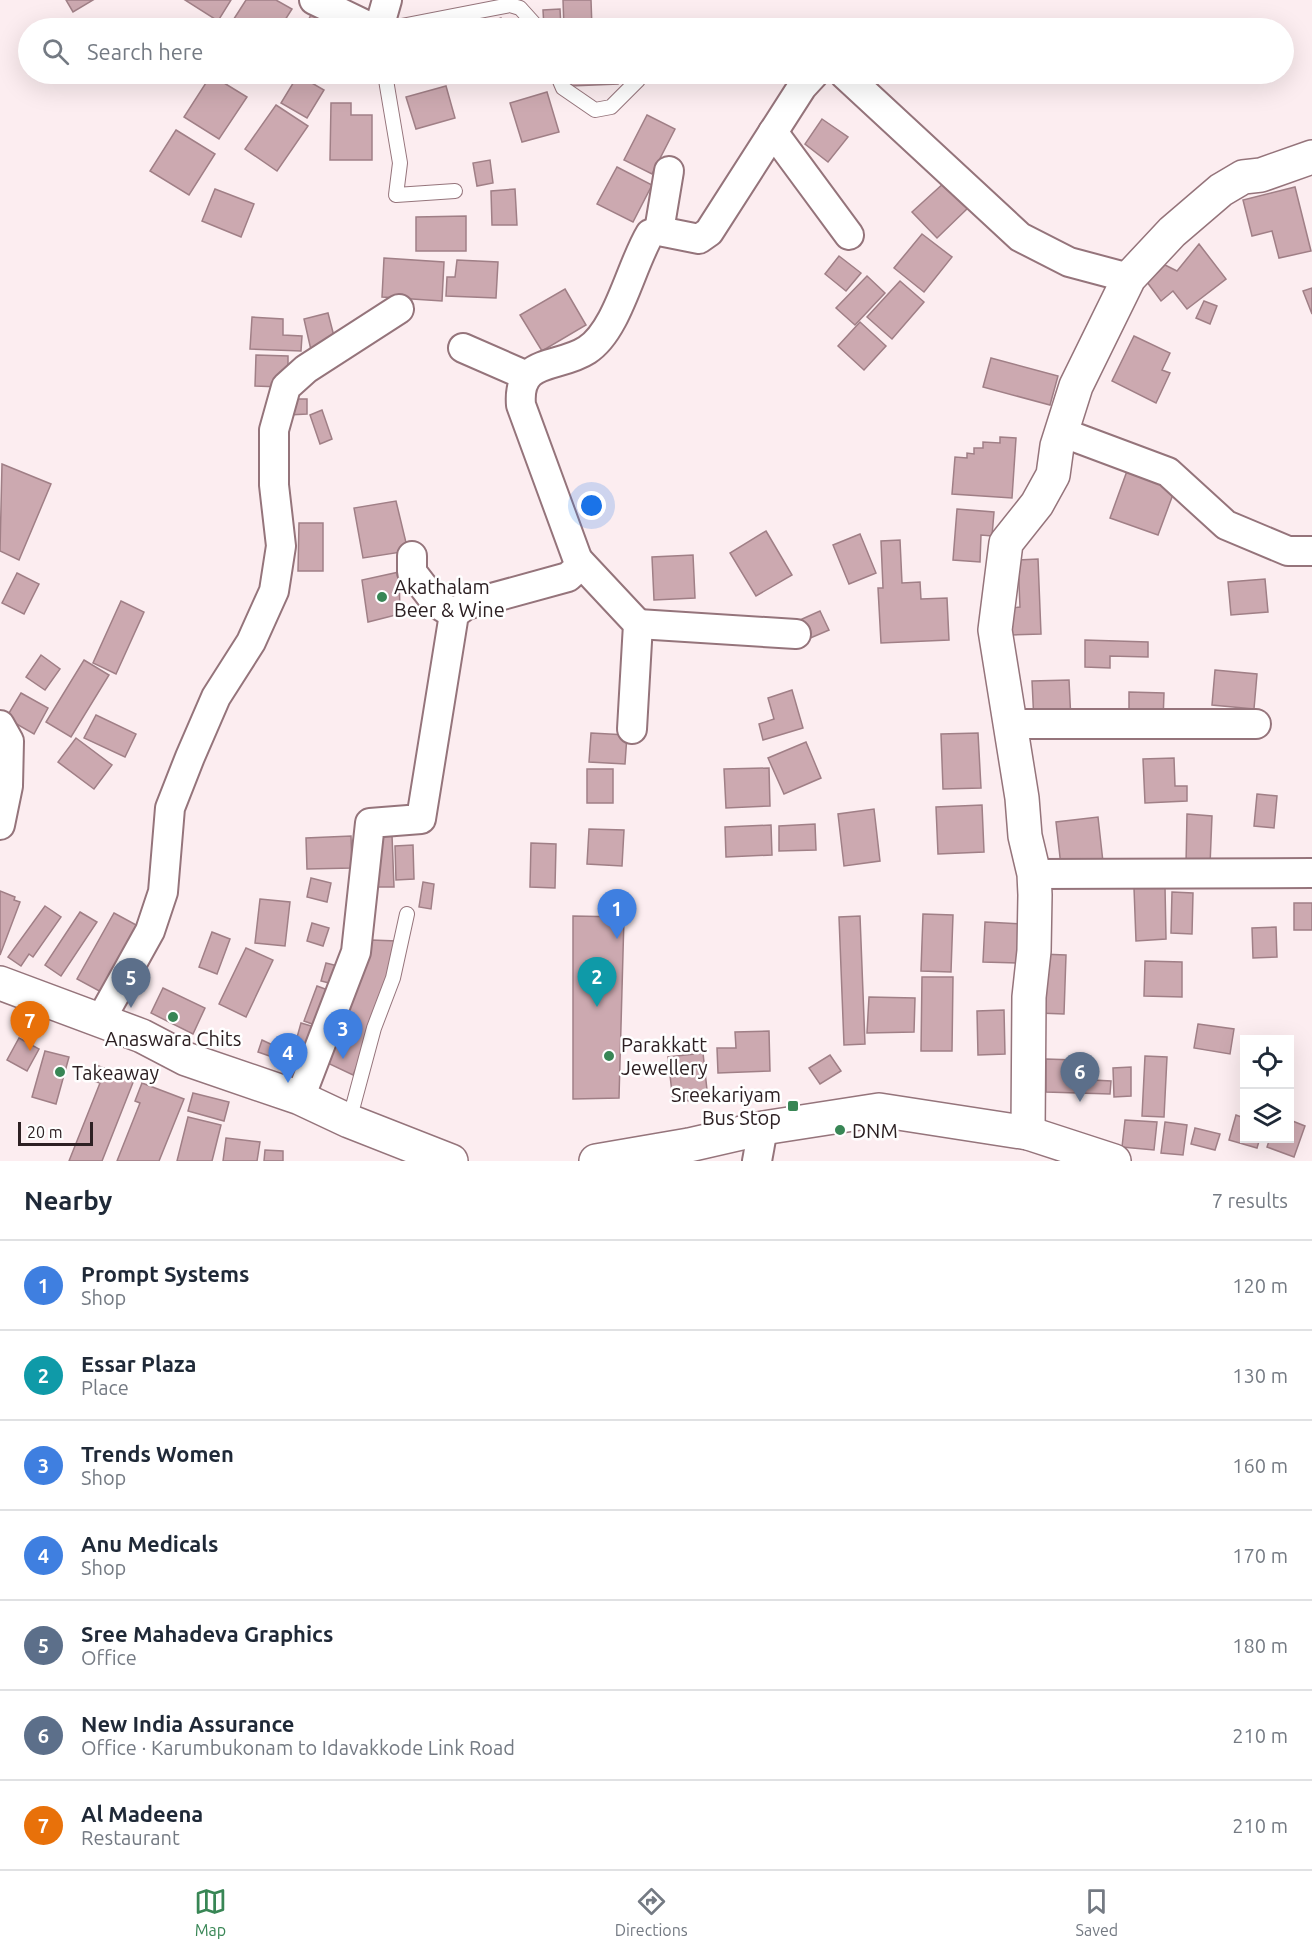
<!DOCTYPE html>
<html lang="en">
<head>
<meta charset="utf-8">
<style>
	:root { --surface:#fff; --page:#f6f6f7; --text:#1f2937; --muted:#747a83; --line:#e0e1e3; --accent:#388655 }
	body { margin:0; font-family:Ubuntu,sans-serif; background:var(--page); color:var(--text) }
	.controls { position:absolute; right:18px; bottom:18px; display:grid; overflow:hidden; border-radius:0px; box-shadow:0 6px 24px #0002 }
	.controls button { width:54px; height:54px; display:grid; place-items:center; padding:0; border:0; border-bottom:2px solid var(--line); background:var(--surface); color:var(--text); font:30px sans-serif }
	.scale { position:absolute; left:18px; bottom:15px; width:75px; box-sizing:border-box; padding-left:6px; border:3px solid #2d2023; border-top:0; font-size:16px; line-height:21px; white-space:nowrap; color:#2d2023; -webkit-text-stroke:4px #fff; paint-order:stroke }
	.you { position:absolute; left:592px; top:506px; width:21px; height:21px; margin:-15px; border:4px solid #fff; border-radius:50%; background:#1a73e8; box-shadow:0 0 0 9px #1a73e833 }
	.badge { display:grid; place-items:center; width:39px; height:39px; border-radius:50%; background:var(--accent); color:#fff; font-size:20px; font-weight:700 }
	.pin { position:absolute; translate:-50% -50px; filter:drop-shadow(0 2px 3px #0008) }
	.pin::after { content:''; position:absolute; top:32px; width:21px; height:18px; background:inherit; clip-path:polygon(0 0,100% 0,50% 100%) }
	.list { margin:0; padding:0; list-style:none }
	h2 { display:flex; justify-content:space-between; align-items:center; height:78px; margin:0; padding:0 24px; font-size:26px }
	h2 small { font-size:20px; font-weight:400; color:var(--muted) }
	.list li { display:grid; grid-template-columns:39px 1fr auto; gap:18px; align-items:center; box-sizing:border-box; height:90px; padding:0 24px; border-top:2px solid var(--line) }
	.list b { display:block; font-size:22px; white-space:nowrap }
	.list p { margin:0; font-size:20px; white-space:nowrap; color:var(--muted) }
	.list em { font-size:20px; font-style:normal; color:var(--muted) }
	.icon { flex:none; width:33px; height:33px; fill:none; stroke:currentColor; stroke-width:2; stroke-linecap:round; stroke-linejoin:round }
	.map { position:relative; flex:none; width:1312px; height:1161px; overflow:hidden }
	.search { position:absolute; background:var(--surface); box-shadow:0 6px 24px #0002; left:18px; right:18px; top:18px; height:66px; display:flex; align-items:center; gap:15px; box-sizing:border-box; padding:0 21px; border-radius:33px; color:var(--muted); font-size:22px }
	.sheet { height:708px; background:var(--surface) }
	nav { display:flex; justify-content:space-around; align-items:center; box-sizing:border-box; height:84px; border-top:2px solid var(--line); background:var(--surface); font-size:16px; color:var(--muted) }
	nav a { display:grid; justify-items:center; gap:3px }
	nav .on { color:var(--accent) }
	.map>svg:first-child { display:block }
	.building { fill:#cca9b0; stroke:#a07f86; stroke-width:1.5 }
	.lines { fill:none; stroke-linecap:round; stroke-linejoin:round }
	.lane-casing { stroke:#95747b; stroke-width:16 }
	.street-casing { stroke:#95747b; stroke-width:32 }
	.secondary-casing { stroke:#95747b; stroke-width:36 }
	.primary-casing { stroke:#95747b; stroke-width:36 }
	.lane { stroke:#fff; stroke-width:14 }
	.street { stroke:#fff; stroke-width:28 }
	.secondary { stroke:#fff; stroke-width:33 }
	.primary { stroke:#fff; stroke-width:33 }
	.poi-dot { fill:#388655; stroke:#fff; stroke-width:2 }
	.labels { text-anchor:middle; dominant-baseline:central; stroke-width:5; stroke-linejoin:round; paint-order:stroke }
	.poi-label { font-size:20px; fill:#2d2023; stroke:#fff; text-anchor:start }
</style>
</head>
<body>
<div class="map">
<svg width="1312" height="1161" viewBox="0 0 1312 1161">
	<rect width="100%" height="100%" fill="#fcedf0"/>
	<!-- building -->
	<g class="building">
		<path d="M66,0H93L73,12Z"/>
		<path d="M185,0H231L218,21Z"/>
		<path d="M246,0H276L292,9L280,28H236L230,25Z"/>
		<path d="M563,0H591L592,28H564Z"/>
		<path d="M560,9L561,28H544L543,10Z"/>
		<path d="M312,13L341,28H304Z"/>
		<path d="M501,18L505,28H472Z"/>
		<path d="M305,74H328L323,83Z"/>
		<path d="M571,74H618V84L571,86Z"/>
		<path d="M211,75L247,97L219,139L184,117Z"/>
		<path d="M298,75L324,90L307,118L281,103Z"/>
		<path d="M446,86L455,118L416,129L406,97Z"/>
		<path d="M547,92L559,132L522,142L510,103Z"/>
		<path d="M331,103H351V115H372V160H330Z"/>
		<path d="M276,105L308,126L277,171L245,149Z"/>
		<path d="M647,115L675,129L652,174L624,160Z"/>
		<path d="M822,119L848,137L828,162L805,144Z"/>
		<path d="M176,130L215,154L189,195L150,171Z"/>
		<path d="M490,160L493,183L477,186L473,163Z"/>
		<path d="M617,167L652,185L633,222L597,204Z"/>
		<path d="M945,182L969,207L937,238L912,212Z"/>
		<path d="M1295,187L1311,251L1279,258L1272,231L1252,236L1243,200Z"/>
		<path d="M215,189L254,204L241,237L202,221Z"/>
		<path d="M515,189L517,225H492L491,191Z"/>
		<path d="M466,216V251H416V217Z"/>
		<path d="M922,234L952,257L924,292L894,268Z"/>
		<path d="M1199,244L1226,279L1187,309L1173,291L1161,301L1147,282L1165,265L1177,271Z"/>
		<path d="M839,256L861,273L846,291L825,274Z"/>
		<path d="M384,258L444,262L442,301L382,297Z"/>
		<path d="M457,260L498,262L496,298L446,296L447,277H455Z"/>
		<path d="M867,276L885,293L855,325L836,308Z"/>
		<path d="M900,281L924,302L892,339L867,317Z"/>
		<path d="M1312,288V314L1303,291Z"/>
		<path d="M565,289L586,325L542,351L520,315Z"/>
		<path d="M1204,301L1217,306L1210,324L1196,318Z"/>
		<path d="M328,313L336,344L311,350L304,319Z"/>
		<path d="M252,317L283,319V335L302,336L301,351L250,349Z"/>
		<path d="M860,322L886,346L864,370L838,346Z"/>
		<path d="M1134,336L1170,353L1162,370L1170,373L1156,403L1112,381Z"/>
		<path d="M256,355L288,356V372L281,387L255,386Z"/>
		<path d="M991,358L1058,376L1050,405L983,387Z"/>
		<path d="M289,399H307V414L289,415Z"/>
		<path d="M322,410L332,439L320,444L310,415Z"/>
		<path d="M1000,437L1016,438L1012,498L952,494L955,457L967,458V453L974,454V448H983V442L1000,443Z"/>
		<path d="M2,464L51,484L19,560L0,551Z"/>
		<path d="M1127,471L1175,489L1158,535L1110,518Z"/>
		<path d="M396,501L408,551L363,558L354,508Z"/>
		<path d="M957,509L994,512L992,536L981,535L980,562L953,560Z"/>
		<path d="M299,523H323V571H298Z"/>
		<path d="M766,531L792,575L756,596L730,553Z"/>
		<path d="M860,534L876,573L849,584L833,545Z"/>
		<path d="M900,540L902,583L920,582L921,599L947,598L949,640L881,643L878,588H883L881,541Z"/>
		<path d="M693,555L695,598L654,600L652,557Z"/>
		<path d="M1038,559L1041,634L1012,635L1011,608L1020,607L1018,560Z"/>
		<path d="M399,572L400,614L368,622L362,580Z"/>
		<path d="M17,573L39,584L24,614L2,603Z"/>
		<path d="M1265,579L1268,612L1231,615L1228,582Z"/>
		<path d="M121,601L144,612L116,674L93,663Z"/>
		<path d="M820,611L829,630L808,639L800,620Z"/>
		<path d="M1085,640L1148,642V657L1110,656V668L1085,667Z"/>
		<path d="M41,655L60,669L45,690L26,677Z"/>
		<path d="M84,660L109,675L71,737L46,722Z"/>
		<path d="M1215,670L1257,674L1254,709L1212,705Z"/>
		<path d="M1069,680L1071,721L1034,722L1032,681Z"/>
		<path d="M792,690L803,728L763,740L759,724L774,719L768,698Z"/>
		<path d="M1129,692L1164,693L1163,721L1129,720Z"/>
		<path d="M21,693L48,708L34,734L6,718Z"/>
		<path d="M96,715L136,734L125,757L84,738Z"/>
		<path d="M591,733L627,735L625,764L589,762Z"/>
		<path d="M978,733L981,788L943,789L941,734Z"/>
		<path d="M76,738L112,765L94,789L58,762Z"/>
		<path d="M806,742L821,778L784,794L768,758Z"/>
		<path d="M1174,758L1175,786H1187V801L1145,803L1143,759Z"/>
		<path d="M769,768L770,806L726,808L724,769Z"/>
		<rect x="587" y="769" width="26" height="34"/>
		<path d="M1257,794L1277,796L1274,828L1254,826Z"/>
		<path d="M982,805L984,852L938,854L936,807Z"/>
		<path d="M874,809L880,861L844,866L838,814Z"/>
		<path d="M1187,814L1212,816L1210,865L1186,864Z"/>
		<path d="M1098,817L1103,862L1061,866L1056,822Z"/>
		<path d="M815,824L816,850L779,851V826Z"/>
		<path d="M771,825L772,855L726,857L725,827Z"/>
		<path d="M589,829L624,830L622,866L587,864Z"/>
		<path d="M392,835L394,887H376L375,836Z"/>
		<path d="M351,836L352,868L307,869L306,838Z"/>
		<path d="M531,843L556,844L555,888L530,887Z"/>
		<path d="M413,845L414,879L396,880L395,846Z"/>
		<path d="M311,878L331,883L327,902L307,897Z"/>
		<path d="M423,882L434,884L431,909L419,907Z"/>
		<path d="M1165,887L1166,939L1136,941L1134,888Z"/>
		<path d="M0,891L15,897L14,900L20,902L0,955Z"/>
		<path d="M1172,892L1193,893L1192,934L1171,933Z"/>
		<path d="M260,899L290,902L285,946L255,943Z"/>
		<rect x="1294" y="903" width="18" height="27"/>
		<path d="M45,906L61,917L33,957L29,954L21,966L8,957Z"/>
		<path d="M80,912L97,922L61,976L45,965Z"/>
		<path d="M114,913L140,927L103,993L77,979Z"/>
		<path d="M923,914L953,915L951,972L921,971Z"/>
		<path d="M573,916L624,917L619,1098L573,1099Z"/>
		<path d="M860,916L865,1044L844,1045L839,917Z"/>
		<path d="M985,922L1021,924L1020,963L983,962Z"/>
		<path d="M312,923L329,928L323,946L307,941Z"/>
		<path d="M1276,927L1277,957L1253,958L1252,928Z"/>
		<path d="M212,932L230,939L217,974L199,967Z"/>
		<path d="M371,940L397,941L384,1002L353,1075L319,1059Z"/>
		<path d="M246,948L273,960L246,1017L219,1004Z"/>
		<path d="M1040,954L1066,955L1064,1014L1038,1013Z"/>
		<path d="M1145,961L1182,962V997L1144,996Z"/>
		<path d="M326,963L346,968L341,986L321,981Z"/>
		<path d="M922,977H953L952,1051H921Z"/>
		<path d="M317,986L336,993L323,1028L304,1021Z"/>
		<path d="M163,988L205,1008L193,1034L151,1013Z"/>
		<path d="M869,997L915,998L914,1032L867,1033Z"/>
		<path d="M1004,1010L1005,1054L978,1055L977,1011Z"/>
		<path d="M301,1023L318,1028L312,1046L296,1041Z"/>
		<path d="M1198,1024L1234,1029L1230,1054L1194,1048Z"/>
		<path d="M769,1031L770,1071L718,1073L717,1048H736L735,1032Z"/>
		<path d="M19,1038L39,1049L27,1071L7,1060Z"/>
		<path d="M262,1040L298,1057V1066L258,1052Z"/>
		<path d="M45,1051L69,1057L56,1104L32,1097Z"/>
		<path d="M703,1053L708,1099L673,1102L668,1057Z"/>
		<path d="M830,1055L841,1071L820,1084L809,1068Z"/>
		<path d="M1145,1056L1167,1057L1164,1117L1142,1116Z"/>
		<path d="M1046,1059L1075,1060L1074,1079L1111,1081L1110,1094L1046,1092Z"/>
		<path d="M96,1065L134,1080L102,1161H69L100,1083L90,1080Z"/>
		<path d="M1131,1067V1096L1114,1097L1113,1068Z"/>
		<path d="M142,1083L184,1099L159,1161H117L140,1103L135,1101Z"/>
		<path d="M193,1093L229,1102L224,1121L188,1111Z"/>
		<path d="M1236,1115L1244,1118V1138H1260L1257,1148L1229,1140Z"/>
		<path d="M188,1117L221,1125L212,1161H177Z"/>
		<path d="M1125,1120L1157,1122L1154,1150L1122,1147Z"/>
		<path d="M1290,1120L1305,1126L1294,1157L1267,1147L1270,1138H1290Z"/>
		<path d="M1165,1122L1187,1125L1183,1155L1161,1153Z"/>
		<path d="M1195,1128L1220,1134L1215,1150L1191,1144Z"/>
		<path d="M226,1138L260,1142L257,1161H223Z"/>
		<path d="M265,1150L283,1151V1161H264Z"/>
	</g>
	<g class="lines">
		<!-- lane casing -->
		<g class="lane-casing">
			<g id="lane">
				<path d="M391,28L510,5L520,8L538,28"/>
				<path d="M385,74L400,163L396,195L455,191"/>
				<path d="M557,74L563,88L595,110L611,107L638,80L640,74"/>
				<path d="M349,1121L374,1028L393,978L407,914"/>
			</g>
		</g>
		<!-- street casing -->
		<g class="street-casing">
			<g id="street">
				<path d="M314,0L372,28"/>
				<path d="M379,28L387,0"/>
				<path d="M844,74L1020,237L1069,262L1129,278"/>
				<path d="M773,132L849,235"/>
				<path d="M659,231L669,171"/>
				<path d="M463,348L527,376"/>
				<path d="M1061,432L1168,472L1226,525L1288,551H1312"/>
				<path d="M412,556V572L436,603L454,614"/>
				<path d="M580,562L638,624L632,729"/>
				<path d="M638,624L796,634"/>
				<path d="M1009,724H1256"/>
				<path d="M0,725L9,741L8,786L0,825"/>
				<path d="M1034,874L1312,873"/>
				<path d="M100,1021L150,931L163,892L170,808L190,757L216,697L251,642L274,591L281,546L274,485V430L286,387L306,369L399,309"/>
				<path d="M300,1098L356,952L370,823L421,819L454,614L466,605L568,577L580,566L521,405C517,357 558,369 587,350C618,330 631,265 650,234L659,231L699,239L709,232L802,87L814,74"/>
				<path d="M757,1161L763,1128"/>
			</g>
		</g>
		<!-- secondary casing -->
		<g class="secondary-casing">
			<path id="secondary" d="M1028,1133L1029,997L1034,951L1035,895L1034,874L1025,836L1022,798L995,630L1006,543L1037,504L1053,475L1057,446L1076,386L1129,278L1172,232L1221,190L1243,177L1261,175L1312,157"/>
		</g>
		<!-- primary casing -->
		<g class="primary-casing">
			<g id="primary">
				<path d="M0,983L142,1036L186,1059L300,1098L349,1121L451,1161"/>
				<path d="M596,1161L689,1145L763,1128L879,1110L1028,1133L1114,1161"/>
			</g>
		</g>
		<!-- lane -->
		<use href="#lane" class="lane"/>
		<!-- street -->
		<use href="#street" class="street"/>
		<!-- secondary -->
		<use href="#secondary" class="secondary"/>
		<!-- primary -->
		<use href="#primary" class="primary"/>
	</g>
	<!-- markers -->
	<g class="poi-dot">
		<circle cx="382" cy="597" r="6"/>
		<circle cx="173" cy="1017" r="6"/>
		<circle cx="609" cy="1056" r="6"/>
		<circle cx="60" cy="1072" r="6"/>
		<rect x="787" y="1100" width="12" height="12" rx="3"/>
		<circle cx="840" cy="1130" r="6"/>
	</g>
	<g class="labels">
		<!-- poi labels -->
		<g class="poi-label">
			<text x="394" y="586">Akathalam<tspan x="394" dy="23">Beer &amp; Wine</tspan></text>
			<text x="173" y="1038" text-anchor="middle">Anaswara Chits</text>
			<text x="621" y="1044">Parakkatt<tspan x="621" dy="23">Jewellery</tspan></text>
			<text x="72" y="1072">Takeaway</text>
			<text x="781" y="1094" text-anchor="end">Sreekariyam<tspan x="781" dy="23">Bus Stop</tspan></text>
			<text x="852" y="1130">DNM</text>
		</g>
	</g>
</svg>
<div class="controls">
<button><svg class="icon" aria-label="locate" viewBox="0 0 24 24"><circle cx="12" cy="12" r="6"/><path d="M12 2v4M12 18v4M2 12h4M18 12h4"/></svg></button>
<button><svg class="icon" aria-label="layers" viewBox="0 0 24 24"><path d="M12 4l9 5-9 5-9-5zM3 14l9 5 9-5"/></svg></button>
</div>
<div class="scale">20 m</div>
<div class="you"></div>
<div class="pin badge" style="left:617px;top:939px;background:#3f7fe0">1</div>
<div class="pin badge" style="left:597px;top:1007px;background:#0f9aa8">2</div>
<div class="pin badge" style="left:343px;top:1059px;background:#3f7fe0">3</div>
<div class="pin badge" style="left:288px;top:1083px;background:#3f7fe0">4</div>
<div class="pin badge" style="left:131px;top:1008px;background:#5c6f8a">5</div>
<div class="pin badge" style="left:1080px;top:1102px;background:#5c6f8a">6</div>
<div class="pin badge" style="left:30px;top:1051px;background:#e8710a">7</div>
<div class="search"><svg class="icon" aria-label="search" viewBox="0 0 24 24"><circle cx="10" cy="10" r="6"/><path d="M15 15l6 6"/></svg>Search here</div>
</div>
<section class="sheet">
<h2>Nearby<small>7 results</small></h2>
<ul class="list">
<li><span class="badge" style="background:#3f7fe0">1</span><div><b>Prompt Systems</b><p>Shop</p></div><em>120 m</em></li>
<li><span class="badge" style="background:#0f9aa8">2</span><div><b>Essar Plaza</b><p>Place</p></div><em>130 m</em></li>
<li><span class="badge" style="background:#3f7fe0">3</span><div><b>Trends Women</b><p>Shop</p></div><em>160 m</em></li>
<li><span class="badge" style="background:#3f7fe0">4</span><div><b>Anu Medicals</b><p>Shop</p></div><em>170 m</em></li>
<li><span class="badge" style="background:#5c6f8a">5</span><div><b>Sree Mahadeva Graphics</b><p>Office</p></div><em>180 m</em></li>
<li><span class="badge" style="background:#5c6f8a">6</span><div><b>New India Assurance</b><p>Office · Karumbukonam to Idavakkode Link Road</p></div><em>210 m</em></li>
<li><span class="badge" style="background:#e8710a">7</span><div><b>Al Madeena</b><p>Restaurant</p></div><em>210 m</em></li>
</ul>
</section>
<nav>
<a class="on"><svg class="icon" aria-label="map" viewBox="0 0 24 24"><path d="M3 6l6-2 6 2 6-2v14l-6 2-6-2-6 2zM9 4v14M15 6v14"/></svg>Map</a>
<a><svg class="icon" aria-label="directions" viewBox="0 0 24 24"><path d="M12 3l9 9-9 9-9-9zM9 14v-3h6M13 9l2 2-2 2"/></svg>Directions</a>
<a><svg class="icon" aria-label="saved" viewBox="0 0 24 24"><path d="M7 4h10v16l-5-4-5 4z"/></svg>Saved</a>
</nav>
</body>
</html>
